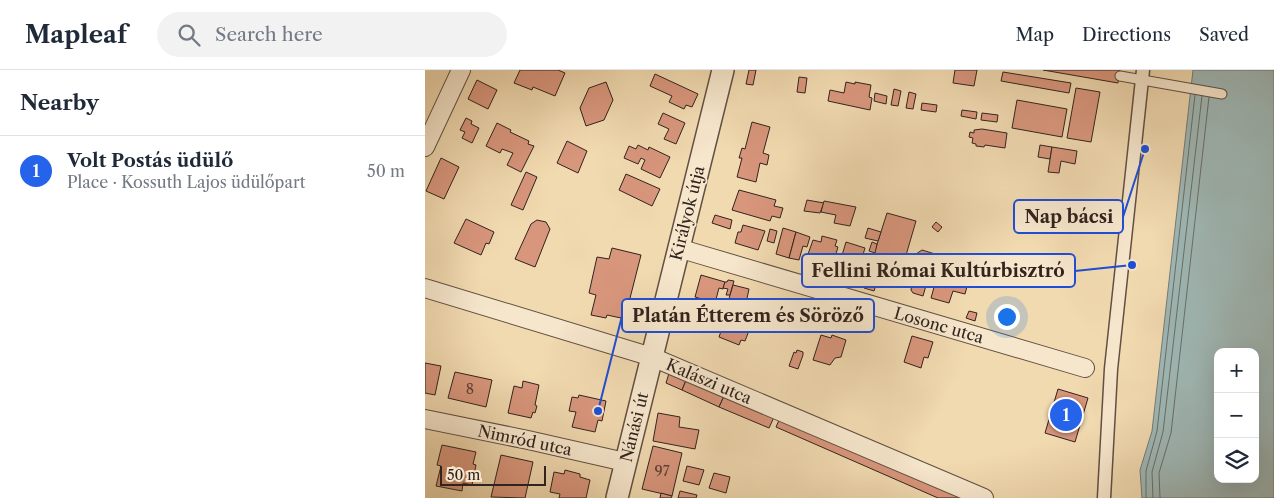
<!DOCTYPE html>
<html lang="en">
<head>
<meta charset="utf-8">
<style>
	:root { --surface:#fff; --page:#f2f2f3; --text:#1f2937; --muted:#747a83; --line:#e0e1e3; --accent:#2563eb }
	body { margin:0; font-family:"Libre Caslon Text",serif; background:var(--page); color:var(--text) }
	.controls { position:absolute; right:15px; bottom:15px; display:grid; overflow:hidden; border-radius:10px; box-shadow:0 5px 20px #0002 }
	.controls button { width:45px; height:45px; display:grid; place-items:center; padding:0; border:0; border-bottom:1px solid var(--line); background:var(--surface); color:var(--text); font:25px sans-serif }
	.scale { position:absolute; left:15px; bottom:12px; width:106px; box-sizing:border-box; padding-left:5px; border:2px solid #31231e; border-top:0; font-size:14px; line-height:18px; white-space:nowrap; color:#31231e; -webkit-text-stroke:4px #f6e6cc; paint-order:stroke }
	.you { position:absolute; left:581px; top:246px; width:18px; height:18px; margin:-12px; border:4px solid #fff; border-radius:50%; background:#1a73e8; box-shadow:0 0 0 8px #1a73e833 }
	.badge { display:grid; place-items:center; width:32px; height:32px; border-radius:50%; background:var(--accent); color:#fff; font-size:16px; font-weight:700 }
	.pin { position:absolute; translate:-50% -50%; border:2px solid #fff; box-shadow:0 1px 5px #0006 }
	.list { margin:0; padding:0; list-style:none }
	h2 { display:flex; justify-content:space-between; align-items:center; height:65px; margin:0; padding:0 20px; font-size:21px }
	h2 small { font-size:16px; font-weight:400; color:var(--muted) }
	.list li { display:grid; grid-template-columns:32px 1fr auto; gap:15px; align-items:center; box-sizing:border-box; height:70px; padding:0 20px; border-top:1px solid var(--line) }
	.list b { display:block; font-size:19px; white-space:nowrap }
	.list p { margin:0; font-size:16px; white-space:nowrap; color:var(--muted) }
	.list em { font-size:16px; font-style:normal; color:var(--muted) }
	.icon { flex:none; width:28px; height:28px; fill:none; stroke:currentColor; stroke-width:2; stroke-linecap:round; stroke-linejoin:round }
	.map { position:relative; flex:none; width:849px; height:428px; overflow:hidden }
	header { display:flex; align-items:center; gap:30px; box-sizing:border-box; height:70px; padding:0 25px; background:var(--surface); border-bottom:1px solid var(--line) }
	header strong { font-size:24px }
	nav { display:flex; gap:28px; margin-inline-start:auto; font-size:18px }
	.search { width:350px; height:45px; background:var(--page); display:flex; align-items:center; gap:12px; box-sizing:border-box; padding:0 18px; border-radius:28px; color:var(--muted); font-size:19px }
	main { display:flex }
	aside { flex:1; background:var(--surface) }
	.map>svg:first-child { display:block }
	.water { fill:#9fb8b6; stroke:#737c79; fill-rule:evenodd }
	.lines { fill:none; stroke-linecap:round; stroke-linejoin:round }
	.shore { stroke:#686e6a; stroke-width:1 }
	.building { fill:#d8967c; stroke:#31231e }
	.service-casing { stroke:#615042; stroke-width:11 }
	.pedestrian-casing { stroke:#615042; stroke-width:15 }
	.minor-casing { stroke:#615042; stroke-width:20 }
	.tertiary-casing { stroke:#615042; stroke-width:24 }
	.service { stroke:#f6e6cc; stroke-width:9 }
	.pedestrian { stroke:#f6e6cc; stroke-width:12 }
	.minor { stroke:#f6e6cc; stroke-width:18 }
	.tertiary { stroke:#f6e6cc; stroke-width:21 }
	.labels { text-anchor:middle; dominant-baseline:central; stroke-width:4; stroke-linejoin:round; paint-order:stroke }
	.number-label { font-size:14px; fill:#5b4036 }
	.street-label { font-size:16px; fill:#31231e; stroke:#f6e6cc }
	.leader { fill:none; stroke:#1d4ed8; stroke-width:2 }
	.callout-dot { fill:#1d4ed8; stroke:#f6e6cc; stroke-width:2 }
	.callout { fill:#f6e6cc; stroke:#1d4ed8; stroke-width:2 }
	.callout-label { font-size:18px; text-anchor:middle; font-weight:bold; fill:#31231e }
</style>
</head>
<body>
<header>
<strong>Mapleaf</strong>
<div class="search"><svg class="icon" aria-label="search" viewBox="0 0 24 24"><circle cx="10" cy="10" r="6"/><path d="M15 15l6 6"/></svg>Search here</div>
<nav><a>Map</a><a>Directions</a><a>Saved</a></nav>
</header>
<main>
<aside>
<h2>Nearby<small></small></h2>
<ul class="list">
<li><span class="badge">1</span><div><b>Volt Postás üdülő</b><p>Place · Kossuth Lajos üdülőpart</p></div><em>50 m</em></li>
</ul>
</aside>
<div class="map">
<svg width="849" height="428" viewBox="0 0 849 428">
	<rect width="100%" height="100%" fill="#f1d9b0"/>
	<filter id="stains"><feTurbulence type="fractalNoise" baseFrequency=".004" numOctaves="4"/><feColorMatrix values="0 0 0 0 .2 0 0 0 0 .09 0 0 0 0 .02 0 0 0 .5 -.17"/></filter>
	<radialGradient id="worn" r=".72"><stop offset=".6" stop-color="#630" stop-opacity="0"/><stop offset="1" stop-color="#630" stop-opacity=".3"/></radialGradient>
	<!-- water -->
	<path class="water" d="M768,0H849V428H717L715,400L727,361ZM793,282H830V409H793Z"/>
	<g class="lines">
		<!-- shore -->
		<g class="shore">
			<path d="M721,428V401L732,361L770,25"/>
			<path d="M728,428L727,402L738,362L777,26"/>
			<path d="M735,428L734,403L746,363L784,27"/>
		</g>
	</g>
	<!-- building -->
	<g class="building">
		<path d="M95,0H133L140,3L130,26L108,17L107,20L89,13Z"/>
		<path d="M324,0H331L328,15L321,14Z"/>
		<path d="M530,0H552L549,16L528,13Z"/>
		<path d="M618,0H695L693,13Z"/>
		<path d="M578,2L646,13L644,23L576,11Z"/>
		<path d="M230,4L273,24L267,37L261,35L259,39L244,32L247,26L225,16Z"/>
		<path d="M374,7L382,8L380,23L372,22Z"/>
		<path d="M52,10L72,20L63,39L43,29Z"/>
		<path d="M181,12L188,30L179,50L161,56L155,38L164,18Z"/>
		<path d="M421,12L430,14V12L446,15L444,27L447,28L445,40L403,31L405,20L419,23Z"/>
		<path d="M651,18L675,22L666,72L642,68Z"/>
		<path d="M469,19L476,21L473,36L466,35Z"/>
		<path d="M484,22L491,24L488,39L481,38Z"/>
		<path d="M450,23L462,26L461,34L449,31Z"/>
		<path d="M592,30L642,39L637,67L587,58Z"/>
		<path d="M497,33L512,35L511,42L496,40Z"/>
		<path d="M537,40L552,42L551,49L536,46Z"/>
		<path d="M238,43L260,53L251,74L239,69L244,59L233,54Z"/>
		<path d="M557,43L573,45L572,52L556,50Z"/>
		<path d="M41,48L47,51L46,54L54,58L47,73L37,68L40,62L35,60Z"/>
		<path d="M327,52L345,57L338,83L344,85L342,95L335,93L331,112L312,107L317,88H314L317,78L320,79Z"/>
		<path d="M72,53L86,60L85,62L104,71L103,74L109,76L96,102L82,95L88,83L77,79L75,83L61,76Z"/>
		<path d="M557,59L582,63L580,78L560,75L559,77L551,76V74L547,73L548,68L544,67L545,62L549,63V60Z"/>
		<path d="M142,71L162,81L153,103L132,93Z"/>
		<path d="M213,75L223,80L224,77L245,87L235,108L216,99L220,90L216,88L213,94L199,88L204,76L211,79Z"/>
		<path d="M615,75L627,77L625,89L613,87Z"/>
		<path d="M627,77L652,81L650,94L636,91L634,103L623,102Z"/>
		<path d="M16,88L34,97L19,129L1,121Z"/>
		<path d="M101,102L112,107L98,140L86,135Z"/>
		<path d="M201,104L235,119L227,136L194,120Z"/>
		<path d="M314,120L351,130L349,136L358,138L355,148L347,146L345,151L307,140Z"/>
		<path d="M382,130L399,133L395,143L379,141Z"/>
		<path d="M399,131L431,137L425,156L409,153L411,145L396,142Z"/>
		<path d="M462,143L491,151L477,199L467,196V198L457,195L458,193L447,190Z"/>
		<path d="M290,145L307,150L305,159L287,153Z"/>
		<path d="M41,149L69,162L64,174L61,173L56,185L29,173Z"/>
		<path d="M112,150L121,152L125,159L110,197L90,189L106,154Z"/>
		<path d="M511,152L517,157L513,162L507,157Z"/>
		<path d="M318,155L340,161L333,180L310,173L313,162H316Z"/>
		<path d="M358,158L371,162L364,188L351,184Z"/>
		<path d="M443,158L456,162L453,171L440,168Z"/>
		<path d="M345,159L352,161L349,173L342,171Z"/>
		<path d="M371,162L385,167L382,177L378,176L374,190L364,188Z"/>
		<path d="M397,166L412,170L410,176L413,177L408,194L400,192L398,196L386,192L387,188L382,187L388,170L396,172Z"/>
		<path d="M421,172L440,178L431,208L412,202Z"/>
		<path d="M447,172L452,174L450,183L444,181Z"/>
		<path d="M187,178L216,185L203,236L199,235L196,248L182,245L181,248L166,245L171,225L164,223L172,187L184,189Z"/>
		<path d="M497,180L510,184L498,226L488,223L486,220L487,213L483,212L491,184Z"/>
		<path d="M515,196L545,205L540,224L528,221L524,233L506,228Z"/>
		<path d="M445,199L455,202L449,221L439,218Z"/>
		<path d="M276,205L300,212L298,219L294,218L290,233L270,227Z"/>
		<path d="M303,210L309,211L305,225H301L303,219L298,218L300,212H302Z"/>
		<path d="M308,215L324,219L321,233L315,232L314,234L303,232Z"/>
		<path d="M544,241L552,243L550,251L541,248Z"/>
		<path d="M301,247L322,255L321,257L325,258L320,271L316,270L314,275L294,267Z"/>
		<path d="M396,265L406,268L407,265L421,270L416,287L410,288L405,295L388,290Z"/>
		<path d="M487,266L508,272L503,288L499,287L496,298L479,292Z"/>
		<path d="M372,280L378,282V285L373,299L364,296L369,282L371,283Z"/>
		<path d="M0,293L16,296L10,325L0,323Z"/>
		<path d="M245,300L262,308L257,320L241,313Z"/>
		<path d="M30,302L67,310L61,337L23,328Z"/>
		<path d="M262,308L300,324L294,337L257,320Z"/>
		<path d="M98,311L114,315L110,335L112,336L110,343L108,342L106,348L83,343L89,316L97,318Z"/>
		<path d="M633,319L663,328L650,372L620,363Z"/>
		<path d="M300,324L350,345L344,358L294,337Z"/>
		<path d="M154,325L181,331L177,351L173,350L170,362L147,357L151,342L144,341L147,327L153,328Z"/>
		<path d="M233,343L255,347L254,357L274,360L270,379L228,371Z"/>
		<path d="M355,348L537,428H513L351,357Z"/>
		<path d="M17,375L51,382L48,394L51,395L47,415L38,413L37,421L11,416L16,396L12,395Z"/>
		<path d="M228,376L257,383L247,426L217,419Z"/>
		<path d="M76,385L108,392L100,428L66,427Z"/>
		<path d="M262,396L279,400L274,415L258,411Z"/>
		<path d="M140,400L155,404V407L165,410L161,428H134L135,424L125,422L129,402L139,404Z"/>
		<path d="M289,403L305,407L301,423L284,418Z"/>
		<path d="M255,421L272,425L271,428H253Z"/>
		<path d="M236,423L247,426L246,428H235Z"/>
	</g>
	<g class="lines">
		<!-- service casing -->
		<g class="service-casing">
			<path id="service" d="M695,6L797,24"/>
		</g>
		<!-- pedestrian casing -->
		<g class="pedestrian-casing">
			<path id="pedestrian" d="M679,428L686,299L718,0"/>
		</g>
		<!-- minor casing -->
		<g class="minor-casing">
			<g id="minor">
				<path d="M0,77L36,0"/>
				<path d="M253,178L660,298"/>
				<path d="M0,218L227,287L559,428"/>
				<path d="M0,349L103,370L200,392"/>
			</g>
		</g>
		<!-- tertiary casing -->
		<g class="tertiary-casing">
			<path id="tertiary" d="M192,428L298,0"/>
		</g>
		<!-- service -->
		<use href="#service" class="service"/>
		<!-- pedestrian -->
		<use href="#pedestrian" class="pedestrian"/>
		<!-- minor -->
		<use href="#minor" class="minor"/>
		<!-- tertiary -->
		<use href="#tertiary" class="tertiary"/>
	</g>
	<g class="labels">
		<!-- number labels -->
		<g class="number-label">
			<text x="45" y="319">8</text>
			<text x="237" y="401">97</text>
		</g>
		<!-- street labels -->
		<g class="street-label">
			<text transform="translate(262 143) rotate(-76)">Királyok útja</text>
			<text transform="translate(514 255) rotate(16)">Losonc utca</text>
			<text transform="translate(284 311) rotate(23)">Kalászi utca</text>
			<text transform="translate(209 357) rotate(-76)">Nánási út</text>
			<text transform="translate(100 370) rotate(12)">Nimród utca</text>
		</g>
	</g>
	<!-- callouts -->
	<path class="leader" d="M720 79L698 147M707 195L650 201M173 341L197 246"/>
	<g class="callout-dot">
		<circle cx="720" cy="79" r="5"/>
		<circle cx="707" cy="195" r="5"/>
		<circle cx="173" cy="341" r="5"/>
	</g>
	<g class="callout">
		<rect x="589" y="130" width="109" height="33" rx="5"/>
		<rect x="377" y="184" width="273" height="33" rx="5"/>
		<rect x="197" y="229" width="252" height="33" rx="5"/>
	</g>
	<g class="callout-label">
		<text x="644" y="153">Nap bácsi</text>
		<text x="513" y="207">Fellini Római Kultúrbisztró</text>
		<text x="323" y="252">Platán Étterem és Söröző</text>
	</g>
	<rect width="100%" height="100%" filter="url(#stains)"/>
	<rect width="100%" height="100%" fill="url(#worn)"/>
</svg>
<div class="controls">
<button>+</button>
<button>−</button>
<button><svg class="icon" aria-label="layers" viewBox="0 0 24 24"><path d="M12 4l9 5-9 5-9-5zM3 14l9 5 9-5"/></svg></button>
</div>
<div class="scale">50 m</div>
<div class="you"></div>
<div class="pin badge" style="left:641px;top:345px">1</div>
</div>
</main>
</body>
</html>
